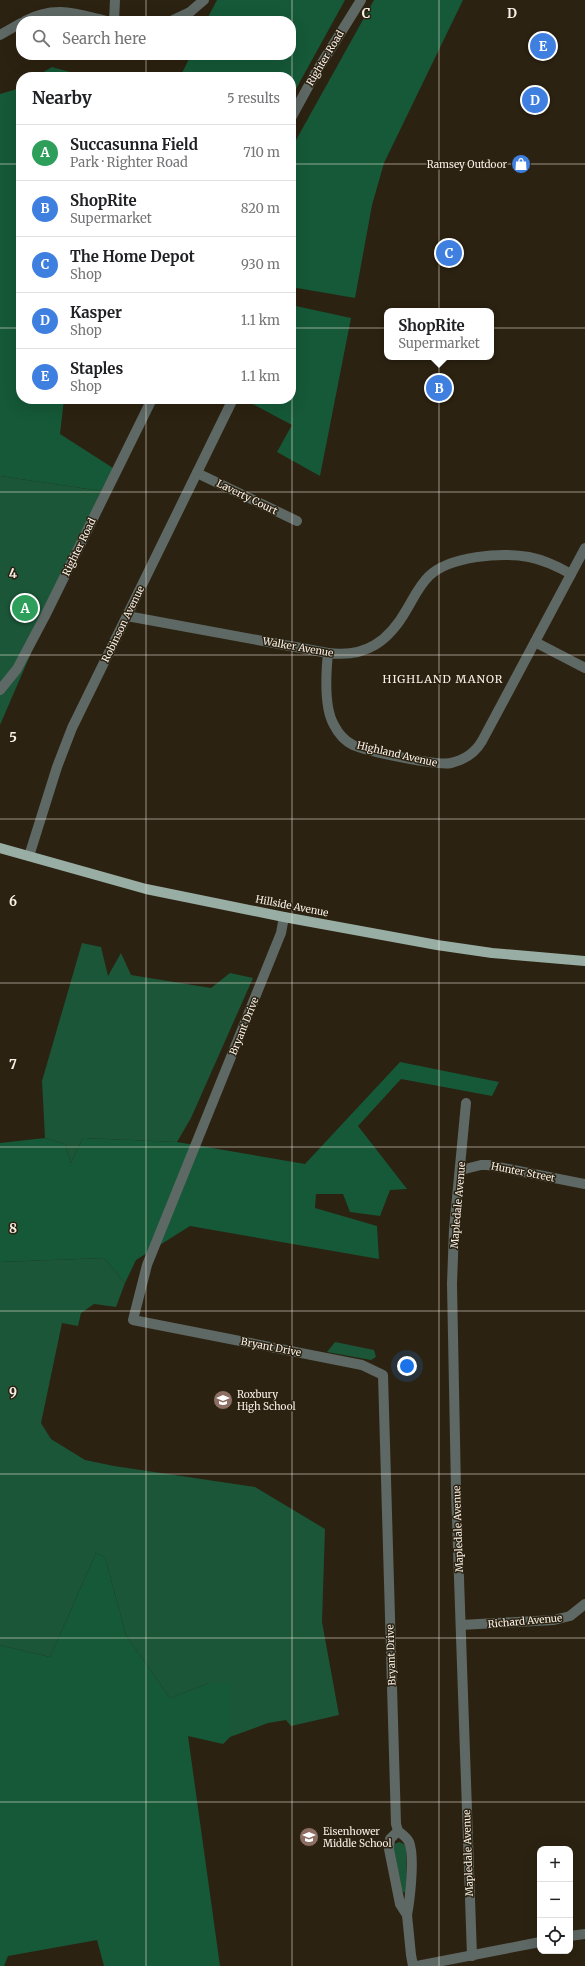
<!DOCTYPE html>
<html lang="en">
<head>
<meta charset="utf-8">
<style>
	:root { --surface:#fff; --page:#f6f6f6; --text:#202124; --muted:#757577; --line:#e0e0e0; --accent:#0f766e }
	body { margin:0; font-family:Merriweather,serif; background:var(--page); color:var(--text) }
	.controls { position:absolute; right:12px; bottom:12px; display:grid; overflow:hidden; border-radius:8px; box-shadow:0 4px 16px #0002 }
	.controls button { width:36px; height:36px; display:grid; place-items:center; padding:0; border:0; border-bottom:1px solid var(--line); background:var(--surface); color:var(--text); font:20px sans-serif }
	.you { position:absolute; left:407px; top:1366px; width:14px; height:14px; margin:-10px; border:3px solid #fff; border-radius:50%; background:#1a73e8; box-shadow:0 0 0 6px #1a73e833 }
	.badge { display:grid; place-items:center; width:26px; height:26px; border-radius:50%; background:var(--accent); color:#fff; font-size:13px; font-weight:700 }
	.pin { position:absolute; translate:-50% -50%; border:2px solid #fff; box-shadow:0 1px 4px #0006 }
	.popup { position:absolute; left:384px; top:308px; width:110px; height:52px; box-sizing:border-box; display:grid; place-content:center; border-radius:8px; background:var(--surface); filter:drop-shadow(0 1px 3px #0005); font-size:13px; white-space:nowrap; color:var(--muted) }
	.popup b { font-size:15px; color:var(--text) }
	.popup::after { content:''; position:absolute; left:50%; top:100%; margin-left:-8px; border:8px solid transparent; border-top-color:var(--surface) }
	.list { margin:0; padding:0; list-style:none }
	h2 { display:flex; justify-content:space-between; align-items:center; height:52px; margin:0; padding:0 16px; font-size:17px }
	h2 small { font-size:13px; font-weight:400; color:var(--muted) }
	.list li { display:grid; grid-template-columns:26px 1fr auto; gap:12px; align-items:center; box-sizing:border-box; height:56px; padding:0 16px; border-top:1px solid var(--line) }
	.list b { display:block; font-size:15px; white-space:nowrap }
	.list p { margin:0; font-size:13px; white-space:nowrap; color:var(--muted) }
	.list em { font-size:13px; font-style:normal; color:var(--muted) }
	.icon { flex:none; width:22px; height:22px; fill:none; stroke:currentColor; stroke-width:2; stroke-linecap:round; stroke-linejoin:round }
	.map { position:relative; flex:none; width:585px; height:1966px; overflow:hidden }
	.search { position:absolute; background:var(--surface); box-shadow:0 4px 16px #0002; left:16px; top:16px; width:280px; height:44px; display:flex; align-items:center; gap:10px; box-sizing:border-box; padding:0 14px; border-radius:16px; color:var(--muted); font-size:15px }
	.panel { position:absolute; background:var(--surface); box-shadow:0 4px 16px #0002; left:16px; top:72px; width:280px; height:332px; border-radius:16px }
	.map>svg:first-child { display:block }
	.green { fill:#1b5638 }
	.forest { fill:#155938 }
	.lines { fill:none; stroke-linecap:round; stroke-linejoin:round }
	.minor { stroke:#5e6864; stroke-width:10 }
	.major { stroke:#98aea5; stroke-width:10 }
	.grid { fill:none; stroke:#f8f1e7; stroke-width:1; stroke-opacity:0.55 }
	.labels { text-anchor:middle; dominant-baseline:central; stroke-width:3; stroke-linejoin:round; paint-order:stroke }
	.street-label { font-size:10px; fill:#f8f1e7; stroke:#2c2211 }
	.poi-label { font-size:10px; fill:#f8f1e7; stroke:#2c2211; text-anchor:start }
	.neighbourhood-label { font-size:11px; letter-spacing:1px; fill:#f8f1e7; stroke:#2c2211 }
	.grid-label { font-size:13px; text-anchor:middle; font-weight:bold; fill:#f8f1e7; stroke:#2c2211; stroke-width:3; stroke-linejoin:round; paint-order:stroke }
</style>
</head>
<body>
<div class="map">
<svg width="585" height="1966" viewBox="0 0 585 1966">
	<rect width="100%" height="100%" fill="#2c2211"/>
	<!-- green -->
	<g class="green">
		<path d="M0,476L101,491L0,725Z"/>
		<path d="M82,943L101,947L108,976L121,953L131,975L211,988L230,973L253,978L191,1118L177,1142L83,1138L71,1163L65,1144L45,1138L42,1081Z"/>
		<path d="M104,1258L125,1283L116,1307L94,1304L81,1313L78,1326L62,1323L41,1423L51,1439L85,1460L114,1466L255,1487L325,1529L322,1622L339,1715L291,1726L286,1720L268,1723L230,1737V1683H209L170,1698L126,1635L105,1557L96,1553L50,1657L0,1645V1262Z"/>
		<path d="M335,1342L374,1350L376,1357L371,1360L327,1352Z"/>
		<path d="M399,1842L404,1844L406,1848L407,1891L405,1893L402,1891L394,1849L395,1844Z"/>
	</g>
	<!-- forest -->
	<g class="forest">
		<path d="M217,0H345L291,98V77H180L191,55H291V21H206Z"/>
		<path d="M374,0H463L384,163L372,205L355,298L291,287V149Z"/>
		<path d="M52,67L88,77H35Z"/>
		<path d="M21,86V399H64L60,434L113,468L101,491L0,476V94L14,90Z"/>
		<path d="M291,305L351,318L320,476L277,452L292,425L243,399H291Z"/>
		<path d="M400,1062L499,1082L492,1096L401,1079L358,1126L407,1189L390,1190L380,1216L350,1212L343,1194H316L315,1208L377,1226L379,1259L190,1226L136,1260L125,1283L104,1258L0,1262V1143L45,1138L65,1144L71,1163L83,1138L177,1142L305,1164Z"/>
		<path d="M96,1553L105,1557L126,1635L170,1698L209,1683H230V1737L223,1744L188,1736L220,1966H104L97,1940L8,1956L4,1966H0V1645L50,1657Z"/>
	</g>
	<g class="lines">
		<!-- minor -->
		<g class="minor">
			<path d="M25,21C55,5 77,14 107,21"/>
			<path d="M114,21L115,0"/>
			<path d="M171,21L190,12L204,0"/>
			<path d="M0,35L21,23"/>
			<path d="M291,118L315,74L361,0"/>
			<path d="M197,473L297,521"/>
			<path d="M127,616L328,653C366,658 389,641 407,609C414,597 419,586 429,576C450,556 501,552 529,557C544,560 557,566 571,574"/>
			<path d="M535,642L585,668"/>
			<path d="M328,653C326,673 324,708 334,725C338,733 345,741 353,745C366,751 437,766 451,763C464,760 475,753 482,741L585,548"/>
			<path d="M0,690L17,669L45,616L152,399"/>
			<path d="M29,856L57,767L72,728L233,399"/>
			<path d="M284,917L281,933L147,1265L133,1320L362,1365L383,1375L396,1824L398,1831C403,1835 407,1837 409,1842C415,1856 410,1899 407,1915L400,1904L389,1849L390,1839L398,1831"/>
			<path d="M466,1103L454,1229L452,1284L456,1491L472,1956"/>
			<path d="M461,1170L481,1165H488L585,1184"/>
			<path d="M461,1625L554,1620L570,1616L585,1604"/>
			<path d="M407,1915L411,1955L413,1966"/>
			<path d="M570,1936L585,1934"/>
			<path d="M417,1966L540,1942"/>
		</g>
		<!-- major -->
		<path class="major" d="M0,848L146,889L284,917L437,945L492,953L585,961"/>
	</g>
	<!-- grid -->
	<path class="grid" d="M146,0V21M292,0V1966M439,0V1966M146,55V77M0,164H21M291,164H585M0,328H21M291,328H585M146,399V1966M0,492H585M0,655H585M0,819H585M0,983H585M0,1147H585M0,1311H585M0,1474H585M0,1638H585M0,1802H585"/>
	<!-- icons -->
	<defs>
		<g id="shop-disc" transform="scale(1)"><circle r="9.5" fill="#3f7fe0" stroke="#2c2211"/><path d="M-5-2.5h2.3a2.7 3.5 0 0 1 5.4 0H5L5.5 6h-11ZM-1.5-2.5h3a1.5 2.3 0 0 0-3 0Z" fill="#fff"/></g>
		<g id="school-disc" transform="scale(1)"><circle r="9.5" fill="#8d6e63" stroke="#2c2211"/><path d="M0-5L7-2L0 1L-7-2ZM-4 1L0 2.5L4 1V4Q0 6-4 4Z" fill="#fff"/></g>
	</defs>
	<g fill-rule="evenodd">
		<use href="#shop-disc" x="521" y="164"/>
		<use href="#school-disc" x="223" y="1400"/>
		<use href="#school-disc" x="309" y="1837"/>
	</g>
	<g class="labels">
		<!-- street labels -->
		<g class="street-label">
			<text transform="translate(325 58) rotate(-59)">Righter Road</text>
			<text transform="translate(247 497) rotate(26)">Laverty Court</text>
			<text transform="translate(79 547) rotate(-64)">Righter Road</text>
			<text transform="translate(123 624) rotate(-64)">Robinson Avenue</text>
			<text transform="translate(298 647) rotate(10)">Walker Avenue</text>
			<text transform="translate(397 754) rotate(13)">Highland Avenue</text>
			<text transform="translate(292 906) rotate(11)">Hillside Avenue</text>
			<text transform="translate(244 1026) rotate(-68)">Bryant Drive</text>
			<text transform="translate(523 1172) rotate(11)">Hunter Street</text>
			<text transform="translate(458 1205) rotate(-85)">Mapledale Avenue</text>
			<text transform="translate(271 1347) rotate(11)">Bryant Drive</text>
			<text transform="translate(458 1529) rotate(-92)">Mapledale Avenue</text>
			<text transform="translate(525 1621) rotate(-5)">Richard Avenue</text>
			<text transform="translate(391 1655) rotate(-92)">Bryant Drive</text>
			<text transform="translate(468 1853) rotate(-92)">Mapledale Avenue</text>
		</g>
		<!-- poi labels -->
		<g class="poi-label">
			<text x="507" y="164" text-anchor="end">Ramsey Outdoor</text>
			<text x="237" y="1394">Roxbury<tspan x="237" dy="12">High School</tspan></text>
			<text x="323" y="1831">Eisenhower<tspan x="323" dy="12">Middle School</tspan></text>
		</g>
		<!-- neighbourhood labels -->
		<g class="neighbourhood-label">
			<text x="443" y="679">HIGHLAND MANOR</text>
		</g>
	</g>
	<g class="grid-label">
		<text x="366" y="18">C</text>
		<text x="512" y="18">D</text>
		<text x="13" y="578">4</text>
		<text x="13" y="742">5</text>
		<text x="13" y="906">6</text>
		<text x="13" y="1069">7</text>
		<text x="13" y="1233">8</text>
		<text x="13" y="1397">9</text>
	</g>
</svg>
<div class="controls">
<button>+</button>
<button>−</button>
<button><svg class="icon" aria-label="locate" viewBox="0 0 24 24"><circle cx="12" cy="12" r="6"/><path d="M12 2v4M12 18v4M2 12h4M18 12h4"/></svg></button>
</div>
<div class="you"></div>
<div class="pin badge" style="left:25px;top:608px;background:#2e9e5b">A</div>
<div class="pin badge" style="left:439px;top:388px;background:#3f7fe0">B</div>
<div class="popup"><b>ShopRite</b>Supermarket</div>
<div class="pin badge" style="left:449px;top:253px;background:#3f7fe0">C</div>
<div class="pin badge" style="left:535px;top:100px;background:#3f7fe0">D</div>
<div class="pin badge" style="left:543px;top:46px;background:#3f7fe0">E</div>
<div class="search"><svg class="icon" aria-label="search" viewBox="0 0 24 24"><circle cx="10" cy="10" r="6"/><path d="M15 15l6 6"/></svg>Search here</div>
<section class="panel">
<h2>Nearby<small>5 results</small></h2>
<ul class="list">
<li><span class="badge" style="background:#2e9e5b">A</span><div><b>Succasunna Field</b><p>Park · Righter Road</p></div><em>710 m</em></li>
<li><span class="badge" style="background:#3f7fe0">B</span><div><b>ShopRite</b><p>Supermarket</p></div><em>820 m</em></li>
<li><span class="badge" style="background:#3f7fe0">C</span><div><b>The Home Depot</b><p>Shop</p></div><em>930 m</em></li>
<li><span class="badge" style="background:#3f7fe0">D</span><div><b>Kasper</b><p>Shop</p></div><em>1.1 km</em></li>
<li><span class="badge" style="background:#3f7fe0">E</span><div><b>Staples</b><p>Shop</p></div><em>1.1 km</em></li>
</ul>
</section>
</div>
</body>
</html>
